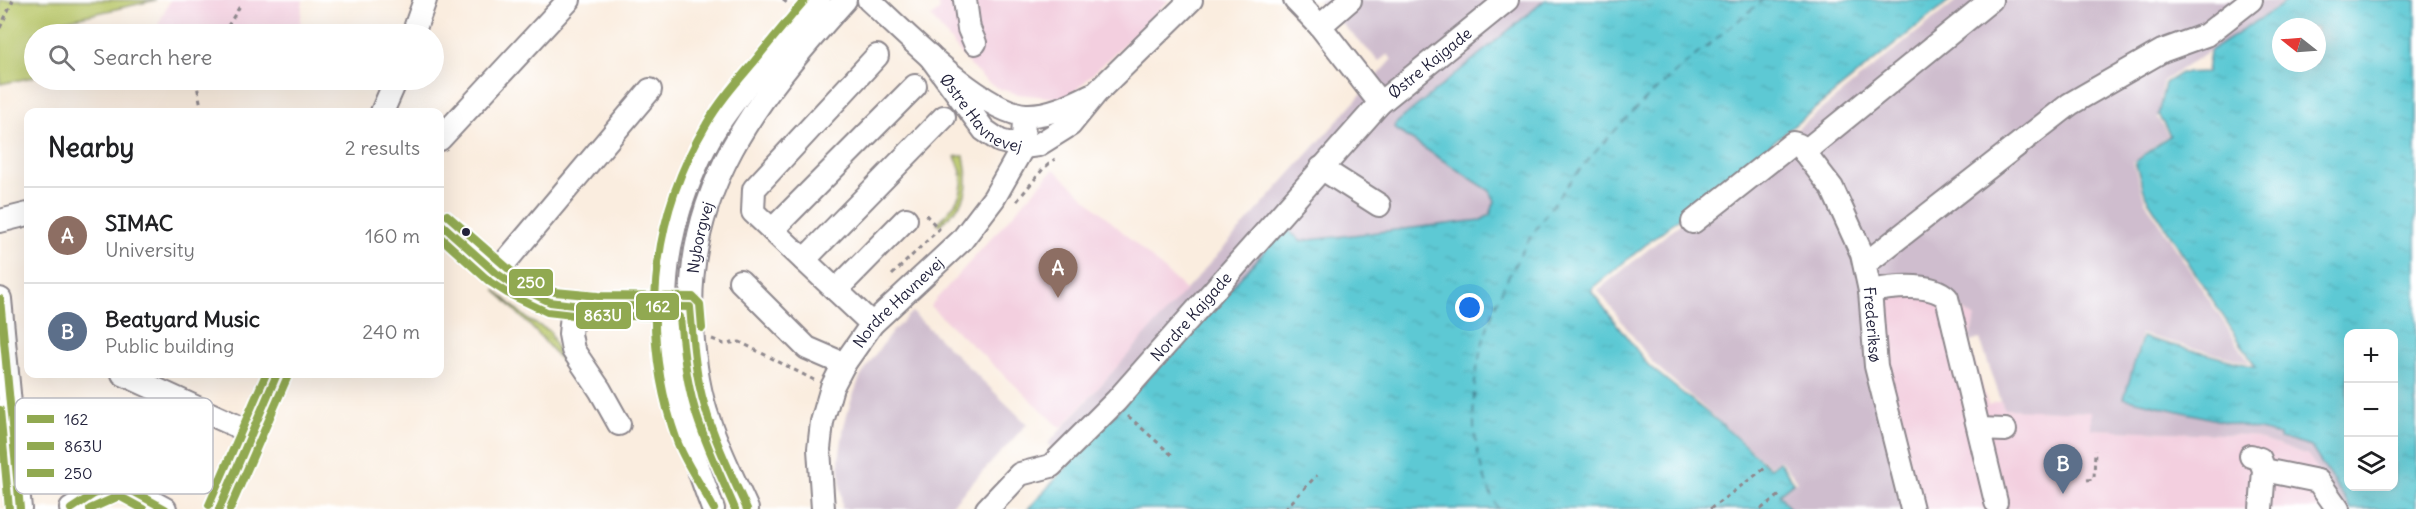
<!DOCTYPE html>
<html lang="en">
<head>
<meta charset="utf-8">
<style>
	:root { --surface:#fff; --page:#f2f2f2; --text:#202124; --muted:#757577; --line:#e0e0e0; --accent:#0b8043 }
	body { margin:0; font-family:Delius,sans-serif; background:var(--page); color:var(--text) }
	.controls { position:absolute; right:18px; bottom:18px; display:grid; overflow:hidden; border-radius:12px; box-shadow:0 6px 24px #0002 }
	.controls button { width:54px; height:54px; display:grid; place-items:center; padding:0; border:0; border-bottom:2px solid var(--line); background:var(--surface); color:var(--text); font:30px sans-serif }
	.compass { position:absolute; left:2272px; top:18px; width:54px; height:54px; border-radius:50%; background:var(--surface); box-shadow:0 6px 24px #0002; rotate:287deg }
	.you { position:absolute; left:1470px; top:308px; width:21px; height:21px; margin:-15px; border:4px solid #fff; border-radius:50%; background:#1a73e8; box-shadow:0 0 0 9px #1a73e833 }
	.badge { display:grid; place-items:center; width:39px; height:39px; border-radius:50%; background:var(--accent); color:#fff; font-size:20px; font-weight:700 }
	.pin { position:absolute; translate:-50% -50px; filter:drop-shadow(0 2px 3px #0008) }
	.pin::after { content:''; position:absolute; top:32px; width:21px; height:18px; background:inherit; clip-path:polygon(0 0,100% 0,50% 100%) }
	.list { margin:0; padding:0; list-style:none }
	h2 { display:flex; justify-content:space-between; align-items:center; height:78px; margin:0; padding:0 24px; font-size:26px }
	h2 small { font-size:20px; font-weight:400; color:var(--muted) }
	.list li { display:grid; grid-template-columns:39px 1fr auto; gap:18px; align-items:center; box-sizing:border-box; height:96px; padding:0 24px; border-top:2px solid var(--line) }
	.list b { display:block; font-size:22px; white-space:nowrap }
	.list p { margin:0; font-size:20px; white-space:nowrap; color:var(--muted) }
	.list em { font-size:20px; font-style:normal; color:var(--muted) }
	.icon { flex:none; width:33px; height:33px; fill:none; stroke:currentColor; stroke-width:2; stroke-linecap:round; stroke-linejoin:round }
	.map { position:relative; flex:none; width:2416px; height:509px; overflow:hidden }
	.search { position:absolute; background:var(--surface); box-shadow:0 6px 24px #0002; left:24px; top:24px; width:420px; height:66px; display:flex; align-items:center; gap:15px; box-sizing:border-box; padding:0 21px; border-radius:33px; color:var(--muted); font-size:22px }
	.panel { position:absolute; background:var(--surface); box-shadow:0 6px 24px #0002; left:24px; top:108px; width:420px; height:270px; border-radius:12px }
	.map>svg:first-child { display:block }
	.built { fill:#f3cfdf }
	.industrial { fill:#cfbdce }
	.grass { fill:url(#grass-tufts); stroke:#6e7452; stroke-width:1.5 }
	.garden { fill:#b9c769; stroke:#6e7452; stroke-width:1.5 }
	.water { fill:url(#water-ripples); stroke:#407688; stroke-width:1.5; fill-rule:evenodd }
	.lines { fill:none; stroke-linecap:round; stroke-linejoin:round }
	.ferry { stroke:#375c71; stroke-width:1.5; stroke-dasharray:8 6; stroke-linecap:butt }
	.minor-casing { stroke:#8e888d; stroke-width:26 }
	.path { stroke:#8e888d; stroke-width:3; stroke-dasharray:4.5 4.5; stroke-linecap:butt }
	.minor { stroke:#fff; stroke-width:22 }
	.bus-1-casing { stroke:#fff; stroke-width:12 }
	.bus-2-casing { stroke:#fff; stroke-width:12 }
	.bus-3-casing { stroke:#fff; stroke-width:12 }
	.bus-1 { stroke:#91a951; stroke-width:8 }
	.bus-2 { stroke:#91a951; stroke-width:8 }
	.bus-3 { stroke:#91a951; stroke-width:8 }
	.bus-dot { fill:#22223b; stroke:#fff; stroke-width:2 }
	.labels { text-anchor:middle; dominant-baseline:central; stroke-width:6; stroke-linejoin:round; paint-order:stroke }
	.street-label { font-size:16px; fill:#22223b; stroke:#fff }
	.key { fill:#fff; stroke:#bdbdc4; stroke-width:1.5 }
	.key-label { font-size:16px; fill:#22223b }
	.line-badge { stroke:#fff; stroke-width:2 }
	.badge-label { font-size:16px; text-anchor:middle; font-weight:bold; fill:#fff }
</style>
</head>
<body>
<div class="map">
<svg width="2416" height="509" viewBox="0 0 2416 509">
	<defs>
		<pattern id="grass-tufts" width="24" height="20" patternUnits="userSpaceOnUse" patternTransform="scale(1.5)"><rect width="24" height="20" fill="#b9c769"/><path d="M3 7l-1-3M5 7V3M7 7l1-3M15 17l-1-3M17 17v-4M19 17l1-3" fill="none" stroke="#9fab5c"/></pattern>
		<pattern id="water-ripples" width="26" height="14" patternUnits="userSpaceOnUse" patternTransform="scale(1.5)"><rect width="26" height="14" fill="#5dc9d4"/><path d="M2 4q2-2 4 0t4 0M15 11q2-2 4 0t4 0" fill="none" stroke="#51acb7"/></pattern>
	</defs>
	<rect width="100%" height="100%" fill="#fff"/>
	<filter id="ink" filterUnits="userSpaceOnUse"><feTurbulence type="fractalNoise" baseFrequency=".0167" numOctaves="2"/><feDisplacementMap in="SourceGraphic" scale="12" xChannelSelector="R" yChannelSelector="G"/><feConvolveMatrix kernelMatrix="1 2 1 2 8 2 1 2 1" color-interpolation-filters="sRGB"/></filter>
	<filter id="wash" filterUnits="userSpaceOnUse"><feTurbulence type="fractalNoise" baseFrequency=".008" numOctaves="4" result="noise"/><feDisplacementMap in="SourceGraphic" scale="24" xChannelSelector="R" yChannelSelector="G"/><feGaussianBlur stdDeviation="1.35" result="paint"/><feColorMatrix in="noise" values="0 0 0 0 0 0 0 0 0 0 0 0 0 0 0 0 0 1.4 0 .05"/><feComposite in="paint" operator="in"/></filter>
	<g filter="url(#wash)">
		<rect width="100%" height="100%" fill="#faeddf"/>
		<!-- built -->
		<g class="built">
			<path d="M170,0H303L299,34H154Z"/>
			<path d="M938,0H1169L1067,99L1017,94L1000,89L989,83L975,71L931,17L940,10Z"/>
			<path d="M1054,169L1187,291L1061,428L930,306Z"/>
			<path d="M1894,287L1958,307L1975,318L1968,343L1988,405L2001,401L2004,409L2092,412L2091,429L2248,435L2308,455L2342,509H1912L1870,291Z"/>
		</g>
		<!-- industrial -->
		<g class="industrial">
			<path d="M1318,0H1545L1395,124L1490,191L1495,201L1492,212L1481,220L1300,241L1286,228L1068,466L1048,444L1392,60L1388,54L1379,61Z"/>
			<path d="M1957,0H2287L2163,81L2157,118L2168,135L2133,162L2145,201L2250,363L2141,334L2124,398L2281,435L2280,439L2311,447L2351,509H2342L2308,455L2248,435L2091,429V412L2004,409L1980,339L1969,342L1975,318L1947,298L1871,291L1912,509H1791L1780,494L1797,481L1780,459L1770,466L1653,363L1598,290Z"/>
			<path d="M912,312L1027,424L948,509H842L839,460L844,426L851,401L860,378L874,356L893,331Z"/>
		</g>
		<!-- grass -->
		<g class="grass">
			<path d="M958,156H964C971,195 967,199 940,225L937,223C958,203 971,187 955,157Z"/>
			<path d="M495,290L530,321L550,331L560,357L573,375L541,337Z"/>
		</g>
		<!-- garden -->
		<path class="garden" d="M0,0H156L62,21L56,34H34V77L0,84Z"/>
		<!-- water -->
		<g class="water">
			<path d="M1545,0H1950L1592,288V292L1649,366L1720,423L1770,468L1779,461L1794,482L1779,494L1790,509H1028L1286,228L1301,241L1481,220L1490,215L1495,201L1490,191L1395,129V124Z"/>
			<path d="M2289,0H2416V509H2351L2311,447L2280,438V435L2124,398L2142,337L2256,367L2146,197L2135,162L2170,135L2158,115L2165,83L2181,73L2207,72L2210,51ZM2281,27H2317V63H2281ZM2348,334H2394V486H2348Z"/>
		</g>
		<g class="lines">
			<!-- ferry -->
			<path class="ferry" d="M1498,509C1422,364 1538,205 1638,107C1676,69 1722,35 1763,0"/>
		</g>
	</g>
	<g filter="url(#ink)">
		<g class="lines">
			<!-- minor casing -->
			<g class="minor-casing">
				<g id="minor">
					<path d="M869,0C902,30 982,113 1026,115C1048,116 1071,105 1091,95"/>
					<path d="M965,0L969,29L975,43"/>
					<path d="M1295,0L1320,26L1380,103"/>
					<path d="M1320,26L1350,0"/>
					<path d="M413,34L425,0"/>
					<path id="s1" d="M929,55L984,130L1000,141L1023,147L1038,145L1070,125L1096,93L1191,0"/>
					<path d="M382,112L396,80"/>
					<path d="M440,139L569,0"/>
					<path d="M1804,152L1991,0"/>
					<path d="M1321,168L1379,205"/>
					<path d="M0,221L28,214"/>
					<path id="s2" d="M1693,222L1793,143L1799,145L1832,188L1862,254L1870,291L1876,366L1912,509"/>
					<path d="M440,223C473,253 507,290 552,302C585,311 642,307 677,307"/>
					<path d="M772,230L915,86"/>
					<path d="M804,260L944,117"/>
					<path d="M1865,264L2070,104L2162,51L2206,35L2251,0"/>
					<path d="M496,273L650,90"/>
					<path d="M740,281L807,348L844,364"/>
					<path d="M836,290L906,219"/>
					<path d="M1870,291C1891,287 1931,282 1947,298L1996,502"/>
					<path d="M0,299L20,509"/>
					<path d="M573,305L570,334L573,350L600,390L619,424"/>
					<path d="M872,324L753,212L754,189L877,56"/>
					<path d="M123,374L252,433"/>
					<path d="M1979,429L2005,430"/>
					<path d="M43,442L165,509"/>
					<path d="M2251,456L2260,459L2264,470L2261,509"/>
					<path d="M2264,470L2318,481L2338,509"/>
					<path d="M71,509L94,494L120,484"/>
					<path d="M219,509L277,374"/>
					<path d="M713,509C673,401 643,303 686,190C696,164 707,139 723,117C752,76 786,37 819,0"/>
					<path id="s3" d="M747,509C734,480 719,451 709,421C698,391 694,359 692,328C682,190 758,97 845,0"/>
					<path id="s4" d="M823,509L819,449L822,422L832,387L844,364L872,324L962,240L994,198L1023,147L1024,115"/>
					<path id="s5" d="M987,509L1020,474L1051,466L1116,401L1380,103L1507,0"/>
				</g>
			</g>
			<!-- path -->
			<g class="path">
				<path d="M783,0L790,5"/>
				<path d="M0,28L13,0"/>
				<path d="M223,34L240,6"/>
				<path d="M196,80L202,112"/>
				<path d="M1017,201L1043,169L1055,159"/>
				<path d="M892,275L939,229L925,214"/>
				<path d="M712,339L724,344L740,342L814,380"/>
				<path d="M1128,416L1174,457"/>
				<path d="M2087,480L2094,479L2095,450"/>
				<path d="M1285,509L1317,475"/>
				<path d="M1710,509L1768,466"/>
				<path d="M1761,509L1780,495"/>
			</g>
			<!-- minor -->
			<use href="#minor" class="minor"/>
			<!-- bus-1 casing -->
			<g class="bus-1-casing">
				<g id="bus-1">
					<path d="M440,223L496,273L512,284L550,302L573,305L690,307C693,341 695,375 705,407C715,442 732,476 747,509"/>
					<path d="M0,299L20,509"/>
					<path d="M71,509L94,494L120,484L165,509"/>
					<path d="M219,509L277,374"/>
				</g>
			</g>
			<!-- bus-2 casing -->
			<g class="bus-2-casing">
				<g id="bus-2">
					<path d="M440,237L490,282L507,293L547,312L573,315L680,317C683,348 686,380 695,410C705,444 721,476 735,509"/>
					<path d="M0,410L9,509"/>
					<path d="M90,509L119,496L143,509"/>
					<path d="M230,509L287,378"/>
				</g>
			</g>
			<!-- bus-3 casing -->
			<g class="bus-3-casing">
				<g id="bus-3">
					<path d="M447,215L511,271L540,287L555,292L598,296L693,297L700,304L702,328"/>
					<path d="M209,505L266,374"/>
					<path d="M714,509C702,486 686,465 677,441C640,337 649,220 706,125C719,102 736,83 753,63C770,42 787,21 805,0"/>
				</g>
			</g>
			<!-- bus-1 -->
			<use href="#bus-1" class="bus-1"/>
			<!-- bus-2 -->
			<use href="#bus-2" class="bus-2"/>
			<!-- bus-3 -->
			<use href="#bus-3" class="bus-3"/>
		</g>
	</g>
	<!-- markers -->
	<circle class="bus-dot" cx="466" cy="232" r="5"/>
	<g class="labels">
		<!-- street labels -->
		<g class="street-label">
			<text stroke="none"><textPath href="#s5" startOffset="634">Østre Kajgade</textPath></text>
			<text stroke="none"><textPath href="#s1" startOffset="80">Østre Havnevej</textPath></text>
			<text stroke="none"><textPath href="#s3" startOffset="282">Nyborgvej</textPath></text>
			<text stroke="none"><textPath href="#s4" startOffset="232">Nordre Havnevej</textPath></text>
			<text stroke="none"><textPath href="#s5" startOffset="285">Nordre Kajgade</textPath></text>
			<text stroke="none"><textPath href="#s2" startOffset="332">Frederiksø</textPath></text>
		</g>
	</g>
	<!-- legend -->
	<rect x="15" y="398" width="198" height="96" rx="9" class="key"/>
	<rect x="27" y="415" width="27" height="8" fill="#91a951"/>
	<rect x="27" y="442" width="27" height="8" fill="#91a951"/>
	<rect x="27" y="469" width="27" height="8" fill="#91a951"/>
	<g class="key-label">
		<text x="64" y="425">162</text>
		<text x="64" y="452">863U</text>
		<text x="64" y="479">250</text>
	</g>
	<g class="line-badge">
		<rect x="508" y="268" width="46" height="29" rx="6" fill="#91a951"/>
		<rect x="635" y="292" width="45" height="29" rx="6" fill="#91a951"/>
		<rect x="575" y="301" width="57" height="29" rx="6" fill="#91a951"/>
	</g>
	<g class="badge-label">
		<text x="531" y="288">250</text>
		<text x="658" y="312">162</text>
		<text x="603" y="321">863U</text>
	</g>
</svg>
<div class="controls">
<button>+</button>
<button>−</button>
<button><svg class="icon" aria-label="layers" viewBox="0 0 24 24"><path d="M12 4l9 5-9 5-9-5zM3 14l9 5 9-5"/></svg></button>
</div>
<svg class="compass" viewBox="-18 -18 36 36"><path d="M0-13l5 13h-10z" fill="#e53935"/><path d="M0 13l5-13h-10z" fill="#757577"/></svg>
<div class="you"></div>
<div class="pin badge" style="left:1058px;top:298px;background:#8d6e63">A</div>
<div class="pin badge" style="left:2063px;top:494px;background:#5c6f8a">B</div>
<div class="search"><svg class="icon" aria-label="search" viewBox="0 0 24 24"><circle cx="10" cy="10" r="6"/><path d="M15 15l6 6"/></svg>Search here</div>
<section class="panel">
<h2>Nearby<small>2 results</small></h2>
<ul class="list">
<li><span class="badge" style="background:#8d6e63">A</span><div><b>SIMAC</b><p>University</p></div><em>160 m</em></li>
<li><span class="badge" style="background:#5c6f8a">B</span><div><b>Beatyard Music</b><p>Public building</p></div><em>240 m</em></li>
</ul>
</section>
</div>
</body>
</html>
